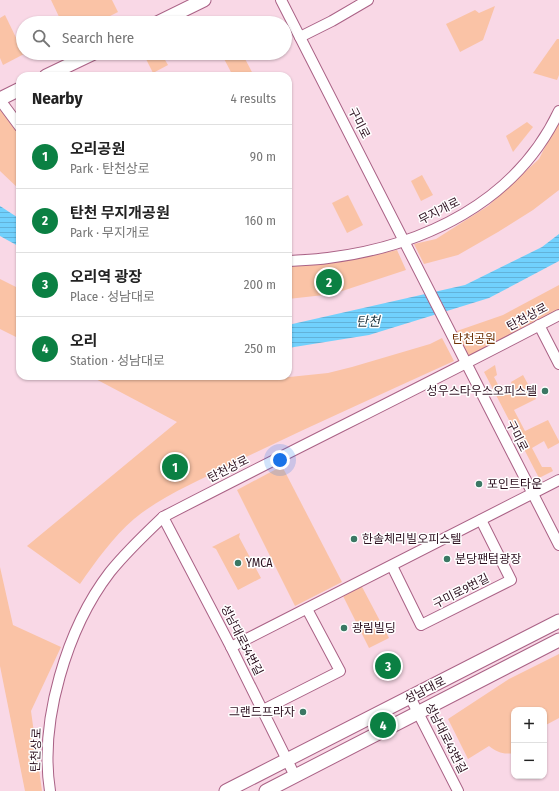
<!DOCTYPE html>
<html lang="en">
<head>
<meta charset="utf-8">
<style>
	:root { --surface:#fff; --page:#f6f6f6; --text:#222; --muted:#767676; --line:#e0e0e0; --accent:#0b8043 }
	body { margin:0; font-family:"Fira Sans Condensed","Noto Sans KR",sans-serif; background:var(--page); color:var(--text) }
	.controls { position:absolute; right:12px; bottom:12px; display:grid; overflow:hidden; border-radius:8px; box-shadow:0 1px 3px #0004 }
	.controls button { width:36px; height:36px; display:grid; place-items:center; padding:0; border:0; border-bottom:1px solid var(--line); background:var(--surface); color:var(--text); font:20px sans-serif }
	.you { position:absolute; left:280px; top:460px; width:14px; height:14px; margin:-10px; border:3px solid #fff; border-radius:50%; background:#1a73e8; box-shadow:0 0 0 6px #1a73e833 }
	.badge { display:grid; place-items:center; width:26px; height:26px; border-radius:50%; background:var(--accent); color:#fff; font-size:13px; font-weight:700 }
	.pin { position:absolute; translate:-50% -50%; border:2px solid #fff; box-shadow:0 1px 4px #0006 }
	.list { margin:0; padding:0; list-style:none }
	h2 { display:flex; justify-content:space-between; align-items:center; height:52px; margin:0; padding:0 16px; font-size:17px }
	h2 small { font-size:13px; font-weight:400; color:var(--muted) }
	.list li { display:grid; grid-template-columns:26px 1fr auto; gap:12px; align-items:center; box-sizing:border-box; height:64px; padding:0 16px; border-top:1px solid var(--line) }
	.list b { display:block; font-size:15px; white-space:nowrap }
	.list p { margin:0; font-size:13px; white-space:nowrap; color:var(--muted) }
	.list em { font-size:13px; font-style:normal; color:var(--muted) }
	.icon { flex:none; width:22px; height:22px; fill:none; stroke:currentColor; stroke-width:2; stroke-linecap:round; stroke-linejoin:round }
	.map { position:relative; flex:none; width:559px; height:791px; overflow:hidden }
	.search { position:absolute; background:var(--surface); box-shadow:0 1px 3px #0004; left:16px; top:16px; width:276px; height:44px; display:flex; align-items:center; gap:10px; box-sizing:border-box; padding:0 14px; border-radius:22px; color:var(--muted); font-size:15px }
	.panel { position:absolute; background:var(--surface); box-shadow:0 1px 3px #0004; left:16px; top:72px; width:276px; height:308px; border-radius:12px }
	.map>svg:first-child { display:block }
	.green { fill:#fac3a6 }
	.water { fill:url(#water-rules) }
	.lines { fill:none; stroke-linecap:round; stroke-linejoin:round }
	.minor-casing { stroke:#aa6286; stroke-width:12 }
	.major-casing { stroke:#aa6286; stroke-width:15 }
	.minor { stroke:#fff; stroke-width:10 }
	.major { stroke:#fff; stroke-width:13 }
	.poi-dot { fill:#3b7864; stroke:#fff; stroke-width:1.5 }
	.labels { text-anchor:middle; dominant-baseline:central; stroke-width:3; stroke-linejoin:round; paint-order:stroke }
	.street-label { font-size:12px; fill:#2d1120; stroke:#fff }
	.park-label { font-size:12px; fill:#6f3206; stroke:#fff }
	.poi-label { font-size:12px; fill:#2d1120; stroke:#fff; text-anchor:start }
	.water-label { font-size:13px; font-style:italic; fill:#1f353f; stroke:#fff }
</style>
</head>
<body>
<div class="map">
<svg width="559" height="791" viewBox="0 0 559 791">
	<defs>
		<pattern id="water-rules" width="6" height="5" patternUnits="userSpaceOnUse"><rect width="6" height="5" fill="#71d1fd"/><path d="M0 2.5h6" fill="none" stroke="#62b2d9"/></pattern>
	</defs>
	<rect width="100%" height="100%" fill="#f9d8e6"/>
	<!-- green -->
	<g class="green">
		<path d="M51,0H112L118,12L96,23H62Z"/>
		<path d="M495,6L483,40L460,52L446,24L475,10L479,13Z"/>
		<path d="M5,15L24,54L3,65L0,58V18Z"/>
		<path d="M557,39H559V75L557,80L533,73Z"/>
		<path d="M143,53H161L168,65L153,73Z"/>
		<path d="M221,53H242L254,76H233Z"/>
		<path d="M0,107L20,133V190L0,171Z"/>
		<path d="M559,119V190L533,210L498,232L458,255L424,264L414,244L436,239L488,206L539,159Z"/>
		<path d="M527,122L533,127L513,152L506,136Z"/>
		<path d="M422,175L433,195L421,201L411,181Z"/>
		<path d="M348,195L363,225L347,233L332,203Z"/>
		<path d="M397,250L406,270L333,294L288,299V267C325,263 361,258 397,250Z"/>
		<path d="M0,279L20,289V339L0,329Z"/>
		<path d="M559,285V310L467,357L454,332L503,315Z"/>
		<path d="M442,338L454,361C380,395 305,428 232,464C199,481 163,495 134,519C113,537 96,561 80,584L27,546L177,422L90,376H254L270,379L328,373L352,367L430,344Z"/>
		<path d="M495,365L497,375L494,377L503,394L514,389L511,382L523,375L536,399L514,410L525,431L548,420L559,441V443L548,449L544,441L532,448L542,467H551L553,471L539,478L484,372Z"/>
		<path d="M282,466L342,582L295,606L237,490Z"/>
		<path d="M240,533L239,537L261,578L238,590L216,549L212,547Z"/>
		<path d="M0,567L13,625L61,647L31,711L42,791H25L0,666Z"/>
		<path d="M361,585L389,638L369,648L342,594Z"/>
		<path d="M559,654V718L544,726V710H514V742L513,743L514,753C503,755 497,752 489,746L468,759L448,719L509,679Z"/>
	</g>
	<!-- water -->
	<g class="water">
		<path d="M0,206L20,219V247L0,236Z"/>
		<path d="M559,234V261L489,298L369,335L288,348V325L465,285L542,247Z"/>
	</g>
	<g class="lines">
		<!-- minor casing -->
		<g class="minor-casing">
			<g id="minor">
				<path d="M281,0L559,545"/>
				<path d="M300,37L332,21L368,0"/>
				<path d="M0,100L20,127"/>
				<path d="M288,261C301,260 314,260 328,258C424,246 516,202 559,111"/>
				<path d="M539,325L559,364"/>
				<path d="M163,517L231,647L295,776"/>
				<path d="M392,566L421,625L511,580L481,520"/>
				<path d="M231,647L559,480"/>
				<path d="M410,697L458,791"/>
				<path d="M263,710L340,671L307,609"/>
				<path d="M50,791C39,721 67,628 110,572C126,552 144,535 163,517C294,449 428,384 559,315"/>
			</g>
		</g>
		<!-- major casing -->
		<g class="major-casing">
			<g id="major">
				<path d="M157,23L204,0"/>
				<path d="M46,76L94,53"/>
				<path d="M0,99L20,89"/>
				<path d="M226,791L559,621"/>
				<path d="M266,791L559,640"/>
			</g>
		</g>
		<!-- minor -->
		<use href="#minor" class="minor"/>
		<!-- major -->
		<use href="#major" class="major"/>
	</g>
	<!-- markers -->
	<g class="poi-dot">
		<circle cx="545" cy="391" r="4"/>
		<circle cx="479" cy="484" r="4"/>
		<circle cx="354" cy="539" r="4"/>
		<circle cx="447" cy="559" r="4"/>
		<circle cx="238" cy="563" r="4"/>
		<circle cx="344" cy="628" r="4"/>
		<circle cx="303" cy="712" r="4"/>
	</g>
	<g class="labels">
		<!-- street labels -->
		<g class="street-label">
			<text transform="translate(359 123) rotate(63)">구미로</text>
			<text transform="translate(439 211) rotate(-27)">무지개로</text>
			<text transform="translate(527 317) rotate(-28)">탄천상로</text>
			<text transform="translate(517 436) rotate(63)">구미로</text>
			<text transform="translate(228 469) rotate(-27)">탄천상로</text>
			<text transform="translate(461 591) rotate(-27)">구미로9번길</text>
			<text transform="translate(242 640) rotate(63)">성남대로54번길</text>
			<text transform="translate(425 690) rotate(-27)">성남대로</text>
			<text transform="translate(446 738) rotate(63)">성남대로43번길</text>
			<text transform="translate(36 750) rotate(-88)">탄천상로</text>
		</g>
		<!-- park labels -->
		<g class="park-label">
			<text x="474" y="339">탄천공원</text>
		</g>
		<!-- poi labels -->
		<g class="poi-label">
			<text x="537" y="391" text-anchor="end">성우스타우스오피스텔</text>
			<text x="487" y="484">포인트타운</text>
			<text x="362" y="539">한솔체리빌오피스텔</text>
			<text x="455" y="559">분당팬텀광장</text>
			<text x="246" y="563">YMCA</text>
			<text x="352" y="628">광림빌딩</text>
			<text x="295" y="712" text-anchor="end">그랜드프라자</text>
		</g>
		<!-- water labels -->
		<g class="water-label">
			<text x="368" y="321">탄천</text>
		</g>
	</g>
</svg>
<div class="controls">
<button>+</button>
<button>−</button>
</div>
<div class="you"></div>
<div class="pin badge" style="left:175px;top:467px">1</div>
<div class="pin badge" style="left:329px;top:282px">2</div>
<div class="pin badge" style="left:388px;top:666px">3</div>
<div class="pin badge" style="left:383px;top:725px">4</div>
<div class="search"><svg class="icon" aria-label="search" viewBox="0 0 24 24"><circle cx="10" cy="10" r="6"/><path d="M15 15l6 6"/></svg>Search here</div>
<section class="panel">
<h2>Nearby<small>4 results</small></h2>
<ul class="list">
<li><span class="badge">1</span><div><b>오리공원</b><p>Park · 탄천상로</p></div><em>90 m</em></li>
<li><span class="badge">2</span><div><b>탄천 무지개공원</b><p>Park · 무지개로</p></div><em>160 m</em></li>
<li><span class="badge">3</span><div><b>오리역 광장</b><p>Place · 성남대로</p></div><em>200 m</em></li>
<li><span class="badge">4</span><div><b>오리</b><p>Station · 성남대로</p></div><em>250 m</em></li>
</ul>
</section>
</div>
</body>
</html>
